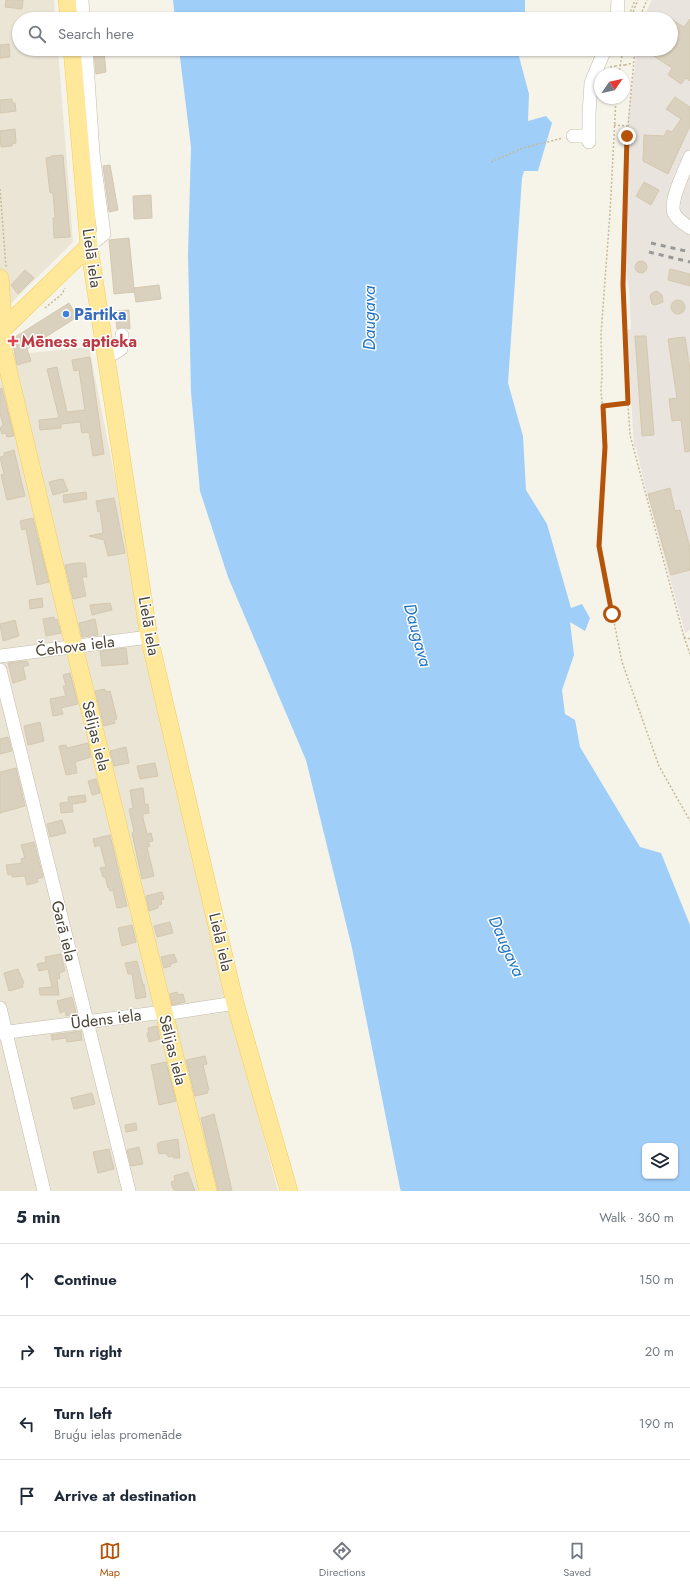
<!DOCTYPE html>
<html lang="en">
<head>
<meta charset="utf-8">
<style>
	:root { --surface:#fff; --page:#f6f6f7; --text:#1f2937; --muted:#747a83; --line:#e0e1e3; --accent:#b45309 }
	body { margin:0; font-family:Jost,sans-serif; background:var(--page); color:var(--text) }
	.controls { position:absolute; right:12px; bottom:12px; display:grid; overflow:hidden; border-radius:6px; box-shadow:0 1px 3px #0004 }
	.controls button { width:36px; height:36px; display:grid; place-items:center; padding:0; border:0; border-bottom:1px solid var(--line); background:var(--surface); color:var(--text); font:20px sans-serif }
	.compass { position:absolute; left:594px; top:68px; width:36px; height:36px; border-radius:50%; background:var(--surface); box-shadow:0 1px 3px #0004; rotate:56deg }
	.stop { position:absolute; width:12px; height:12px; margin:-9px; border:3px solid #b45309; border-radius:50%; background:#fff }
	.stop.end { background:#b45309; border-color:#fff; box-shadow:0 1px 4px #0008 }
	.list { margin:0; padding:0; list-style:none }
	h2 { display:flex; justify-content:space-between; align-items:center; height:52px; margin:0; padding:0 16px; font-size:17px }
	h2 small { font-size:13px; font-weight:400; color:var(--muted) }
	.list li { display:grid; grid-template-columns:26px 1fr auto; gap:12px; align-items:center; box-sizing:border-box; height:72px; padding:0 16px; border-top:1px solid var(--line) }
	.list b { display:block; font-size:15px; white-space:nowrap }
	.list p { margin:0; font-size:13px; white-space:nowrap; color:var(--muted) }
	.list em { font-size:13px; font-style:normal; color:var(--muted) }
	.icon { flex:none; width:22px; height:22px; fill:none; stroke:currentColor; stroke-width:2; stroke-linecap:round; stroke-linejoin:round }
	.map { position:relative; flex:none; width:690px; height:1191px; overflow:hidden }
	.search { position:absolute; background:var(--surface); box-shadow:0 1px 3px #0004; left:12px; right:12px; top:12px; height:44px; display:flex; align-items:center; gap:10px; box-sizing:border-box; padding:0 14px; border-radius:22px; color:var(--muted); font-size:15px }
	.sheet { height:340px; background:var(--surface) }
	nav { display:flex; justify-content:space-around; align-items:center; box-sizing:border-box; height:56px; border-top:1px solid var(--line); background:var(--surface); font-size:11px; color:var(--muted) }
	nav a { display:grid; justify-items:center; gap:2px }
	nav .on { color:var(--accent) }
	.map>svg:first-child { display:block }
	.residential { fill:#ebe5d6 }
	.industrial { fill:#e9e4dd }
	.water { fill:#9fcef9; fill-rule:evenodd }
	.building { fill:#d9d0bd; stroke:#d5c8af }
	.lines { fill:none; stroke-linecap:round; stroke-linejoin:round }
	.minor-casing { stroke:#c3bcaa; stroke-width:14 }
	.major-casing { stroke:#f2ce5b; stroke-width:18 }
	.path { stroke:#c6b999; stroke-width:1.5; stroke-dasharray:2 2; stroke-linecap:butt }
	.minor { stroke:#fff; stroke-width:13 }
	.major { stroke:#ffe899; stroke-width:17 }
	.rail { stroke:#989898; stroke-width:3; stroke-dasharray:5 5; stroke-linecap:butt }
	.path-bridge { stroke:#c6b999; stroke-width:1.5; stroke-dasharray:2 2; stroke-linecap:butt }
	.route { stroke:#b45309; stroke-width:5 }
	.shop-dot { fill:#3f7fe0; stroke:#fff; stroke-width:1.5 }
	.health-dot { fill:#e0444e; stroke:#fff; stroke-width:1.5 }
	.labels { text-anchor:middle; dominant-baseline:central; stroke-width:3; stroke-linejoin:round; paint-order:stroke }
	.street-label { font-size:16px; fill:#4b4436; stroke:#fff }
	.shop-label { font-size:16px; font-weight:bold; fill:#366cbe; stroke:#fff; text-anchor:start }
	.health-label { font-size:16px; font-weight:bold; fill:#be3a42; stroke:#fff; text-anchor:start }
	.water-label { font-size:17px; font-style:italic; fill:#2175c4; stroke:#fff }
</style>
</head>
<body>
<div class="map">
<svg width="690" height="1191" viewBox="0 0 690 1191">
	<rect width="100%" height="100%" fill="#f6f3e9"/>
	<!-- residential -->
	<g class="residential">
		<path d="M0,0H54L55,19H19V49H58L73,242L0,314Z"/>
		<path d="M89,347L148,644L232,1016L278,1191H0V356Z"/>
	</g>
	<!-- industrial -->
	<path class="industrial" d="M652,0H690V630L685,633L647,494L636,447H634L627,330L631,329L629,288L625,265L628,118L637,49H671V19H643Z"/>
	<!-- water -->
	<g class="water">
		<path d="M173,0H525V19H175Z"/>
		<path d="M179,49H517L529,94L528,121L546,116L552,123L538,171H524L522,178L508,383L523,436L526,490L547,524L571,608L582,604L590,618L585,631L570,622L574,655L562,690L565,714L575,720L580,747L640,847L661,853L690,925V1191H401L400,1188L352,948L306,760L228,577L200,491L191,392L188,255L191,147ZM645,1146H675V1176H645Z"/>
	</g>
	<!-- building -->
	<g class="building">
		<path d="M6,0H23L22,9L5,7Z"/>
		<path d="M671,19L684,27L690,19V81L686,78L681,84L668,75L672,68L643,49H671Z"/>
		<path d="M9,44L10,57L0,58V45Z"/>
		<path d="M104,51L106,72L96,74L94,52Z"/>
		<path d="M675,97L690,107V126L668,174L643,161L644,135L664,136L667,130L672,132L681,119L666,109Z"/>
		<path d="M12,99V103H15L16,111L0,113V100Z"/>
		<path d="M15,129L16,143L12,144V146L1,147L0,131Z"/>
		<path d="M63,155L70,237L54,238L53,218H55L53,193H50L46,158L51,157V156Z"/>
		<path d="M110,165L118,210L109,212L103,166Z"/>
		<path d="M644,182L659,190L651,205L636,196Z"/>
		<path d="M151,195L152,218L134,219L133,196Z"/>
		<path d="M129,238L134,288L159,285L161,299L136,302L134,290V292L114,294L109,240Z"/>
		<circle cx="641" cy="267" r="6"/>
		<path d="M670,269L690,274V286L668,280Z"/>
		<path d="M25,270L34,278L18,294L11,285Z"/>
		<path d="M657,291L662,295L663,302L655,305L652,304L650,296L652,293Z"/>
		<circle cx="678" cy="307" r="7"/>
		<path d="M69,303L77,317L27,349L31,361L17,365L12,339Z"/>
		<path d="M129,310L130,329L122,327L117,329L115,311Z"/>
		<path d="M635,336H646L654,435L642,436Z"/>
		<path d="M685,337L690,370V451L685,452L681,420L672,421L669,399L677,398L668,339Z"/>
		<path d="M90,357L104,454L93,456L89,432L82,433L80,422L61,424V428L40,430L39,420L59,418L47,369L57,367L67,412L85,410L79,370L74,371L72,360Z"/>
		<path d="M2,388L14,436L7,437L6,433L2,434L0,428L3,425L0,413V389Z"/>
		<path d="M14,450L25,496L7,500L1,475L4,474L0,457L4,456V453Z"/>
		<path d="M61,479V480L63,479L68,491L53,495L49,482Z"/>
		<path d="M670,488L675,511L680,510L690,548V570L671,575L648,494Z"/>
		<path d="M86,492L87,499L64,503L63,495Z"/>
		<path d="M114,498L125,553L108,556L104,540L89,536L103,533L100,511L98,512L96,501Z"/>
		<path d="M33,518L49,582L37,585L26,529L22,530L20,521Z"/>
		<path d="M76,563H85L87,577H82L86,596L73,599L65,565Z"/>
		<path d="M42,598L43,607L30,609L29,600Z"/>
		<path d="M110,603L112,610L92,615L90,605Z"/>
		<path d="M54,617L55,620L57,619L61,633L46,636L43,619Z"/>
		<path d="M95,619L98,635L82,637L79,623Z"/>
		<path d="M15,620L19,636L3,641L0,624Z"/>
		<path d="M126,648L128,664L102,666L100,651Z"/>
		<path d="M27,661L29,665L23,667L26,679L13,683L8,663Z"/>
		<path d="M70,673L78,704L61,708L63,714L53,716L50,699L66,696L63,686H66L63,675Z"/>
		<path d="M105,689V692L110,691L117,719L114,720L115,723L104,726L95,691Z"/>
		<path d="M40,722L44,741L28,745L24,726Z"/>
		<path d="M8,737L12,751L0,754V739Z"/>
		<path d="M88,743L91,757L75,762L77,773L66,775L59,746L66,745L67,748Z"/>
		<path d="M126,747L129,763L114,766L110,751Z"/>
		<path d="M155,763L158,776L140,779L137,766Z"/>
		<path d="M16,768L25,806L0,813V772Z"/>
		<path d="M96,779L100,793L92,795L88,781Z"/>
		<path d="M143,788L145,805L148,804L149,813L143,814V818L147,834L151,833L153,841L148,842L150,846L147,847L154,876L142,879L132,833L134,832L129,809L133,808L130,790Z"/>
		<path d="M85,795L86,802L72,804L73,812L61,813L60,803L69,802L68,797Z"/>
		<path d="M62,820L66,833L50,837L47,824Z"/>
		<path d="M110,835L127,906L117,908L113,890L110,891L109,887L108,888L105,877H103L100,868L106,867L100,845L95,847L93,839Z"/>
		<path d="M34,842L43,877L37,879L38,882L27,885L25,876L12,877V874L8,875L6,865L22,863L21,859L25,858L21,845Z"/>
		<path d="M162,892L164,899L161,900L162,904L158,905V908L149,911L146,896Z"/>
		<path d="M170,922L173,933L157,937L154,926Z"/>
		<path d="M132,925L136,942L122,946L118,928Z"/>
		<path d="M61,954L65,971L59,973L60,978L57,979L59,995H40L39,988L52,987L48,969L39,971L37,964L46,962L45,957Z"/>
		<path d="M174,954L177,962L170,964L171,966L164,968L161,957Z"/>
		<path d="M137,961L143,985L144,984L146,997L136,999L132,974H128L125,963Z"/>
		<path d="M18,969L24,983L22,984L23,987L9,991L4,973Z"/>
		<path d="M177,992L178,995L183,994L185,1002L172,1005L170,994Z"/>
		<path d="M72,997L76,1013L66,1016L65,1011L60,1013L57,1001Z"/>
		<path d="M157,1026L160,1039L149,1042L147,1033H149L148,1028Z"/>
		<path d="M81,1031L82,1040L67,1042L66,1038L52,1040L51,1035Z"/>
		<path d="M205,1056L207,1064L203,1065L209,1090H207L208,1093L195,1096L186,1060Z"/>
		<path d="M166,1062L176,1101L159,1105L151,1065Z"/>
		<path d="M92,1093L95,1104L74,1109L71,1098Z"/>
		<path d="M214,1114L222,1147L232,1191H218L201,1118Z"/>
		<path d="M136,1123L137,1130L126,1132L125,1125Z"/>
		<path d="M178,1139L180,1158H173V1156L169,1157L165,1153L159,1154L157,1144L160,1142Z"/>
		<path d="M139,1147L143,1164L131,1166L127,1150Z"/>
		<path d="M109,1149L114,1169L98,1173L93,1152Z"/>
		<path d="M188,1172L195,1191H177L173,1189L171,1182L175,1181L174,1176Z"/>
	</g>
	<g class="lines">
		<!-- minor casing -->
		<g class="minor-casing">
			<g id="minor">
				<path d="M82,0L83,19"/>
				<path d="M617,19L618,0"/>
				<path d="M86,49L93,154L104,234L89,246"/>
				<path d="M573,136H588"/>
				<path d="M589,142V114L591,83L605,49"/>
				<path d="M690,157C685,170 669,201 674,213C677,220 685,224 690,228"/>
				<path d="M106,358L121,349L122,335"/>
				<path d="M0,656L149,637"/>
				<path d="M0,670L129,1191"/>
				<path d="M0,1008L44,1191"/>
				<path d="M0,1033L156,1013L164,1014L235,1003"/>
			</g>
		</g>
		<!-- major casing -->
		<g class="major-casing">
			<g id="major">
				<path d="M67,0L69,19"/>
				<path d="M72,49L89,246L149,637L235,1003L289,1191"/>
				<path d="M0,278L3,318L2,344L74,646L208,1191"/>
				<path d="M0,332L89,246"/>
			</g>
		</g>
		<!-- path -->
		<g class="path">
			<path d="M629,15L635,0"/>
			<path d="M630,19L638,0"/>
			<path d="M639,19L647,0"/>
			<path d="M635,49L627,136L623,285L626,373L630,435L684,637L690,654"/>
			<path d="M625,65L633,63"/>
			<path d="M610,67L615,66"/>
			<path d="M619,74L623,49"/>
			<path d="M624,83L631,86"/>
			<path d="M616,98L610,213L601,334L602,375L601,391L605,436L599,546L622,662L659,766L690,821"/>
			<path d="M614,125L627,126"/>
			<path d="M491,162L523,148L563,138"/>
			<path d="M0,189L6,267"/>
			<path d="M45,308L62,294L65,288"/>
			<path d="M603,406L628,403"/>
			<path d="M684,637L690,639"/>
		</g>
		<!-- minor -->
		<use href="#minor" class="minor"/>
		<!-- major -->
		<use href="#major" class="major"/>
		<!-- rail -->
		<g class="rail">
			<path d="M651,243L690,252"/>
			<path d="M649,252L690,262"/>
		</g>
		<!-- path-bridge -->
		<path class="path-bridge" d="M615,66L625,65"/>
	</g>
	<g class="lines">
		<!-- route -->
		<path class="route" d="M612,614L599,546L605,447L603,406L628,403L623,285L627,136"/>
	</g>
	<!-- markers -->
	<circle class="shop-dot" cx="66" cy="314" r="4"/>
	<path class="health-dot" d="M11 335h4v4h4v4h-4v4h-4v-4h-4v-4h4z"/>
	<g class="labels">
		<!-- street labels -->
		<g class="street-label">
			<text transform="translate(92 258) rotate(82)">Lielā iela</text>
			<text transform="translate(149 626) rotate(80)">Lielā iela</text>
			<text transform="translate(75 646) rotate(-7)">Čehova iela</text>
			<text transform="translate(96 736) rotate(76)">Sēlijas iela</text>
			<text transform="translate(64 931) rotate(76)">Garā iela</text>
			<text transform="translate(221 942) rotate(77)">Lielā iela</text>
			<text transform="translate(106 1019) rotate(-7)">Ūdens iela</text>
			<text transform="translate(173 1050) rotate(76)">Sēlijas iela</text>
		</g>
		<!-- shop labels -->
		<g class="shop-label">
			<text x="74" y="314">Pārtika</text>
		</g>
		<!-- health labels -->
		<g class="health-label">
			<text x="21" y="341">Mēness aptieka</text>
		</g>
		<!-- water labels -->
		<g class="water-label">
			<text transform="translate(369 318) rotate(-90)">Daugava</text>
			<text transform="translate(418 635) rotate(75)">Daugava</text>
			<text transform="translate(507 946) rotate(66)">Daugava</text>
		</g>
	</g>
</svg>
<div class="controls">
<button><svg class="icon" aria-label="layers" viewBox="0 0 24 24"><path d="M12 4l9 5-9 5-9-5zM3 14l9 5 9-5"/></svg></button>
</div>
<svg class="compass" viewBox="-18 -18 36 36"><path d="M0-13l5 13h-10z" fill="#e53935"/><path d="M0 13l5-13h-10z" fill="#747a83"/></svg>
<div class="stop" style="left:612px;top:614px"></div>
<div class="stop end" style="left:627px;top:136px"></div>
<div class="search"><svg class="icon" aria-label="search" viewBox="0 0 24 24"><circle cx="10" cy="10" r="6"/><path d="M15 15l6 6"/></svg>Search here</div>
</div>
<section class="sheet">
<h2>5 min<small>Walk · 360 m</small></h2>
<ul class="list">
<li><svg class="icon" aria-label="ahead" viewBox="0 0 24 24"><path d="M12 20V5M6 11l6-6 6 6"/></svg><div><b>Continue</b></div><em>150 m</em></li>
<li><svg class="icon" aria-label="right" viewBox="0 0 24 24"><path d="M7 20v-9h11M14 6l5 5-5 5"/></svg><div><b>Turn right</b></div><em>20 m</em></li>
<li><svg class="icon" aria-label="left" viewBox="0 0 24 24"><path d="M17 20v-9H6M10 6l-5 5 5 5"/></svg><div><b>Turn left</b><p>Bruģu ielas promenāde</p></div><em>190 m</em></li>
<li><svg class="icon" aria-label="arrive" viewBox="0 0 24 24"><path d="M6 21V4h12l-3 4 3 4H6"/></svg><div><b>Arrive at destination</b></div></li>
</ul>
</section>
<nav>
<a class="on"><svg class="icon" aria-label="map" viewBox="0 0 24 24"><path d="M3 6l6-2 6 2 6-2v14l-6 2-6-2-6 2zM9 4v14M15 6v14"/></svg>Map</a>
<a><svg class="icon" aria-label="directions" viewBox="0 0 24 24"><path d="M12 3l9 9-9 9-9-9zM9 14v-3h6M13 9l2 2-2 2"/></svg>Directions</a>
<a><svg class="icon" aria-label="saved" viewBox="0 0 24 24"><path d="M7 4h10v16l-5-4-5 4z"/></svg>Saved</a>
</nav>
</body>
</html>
